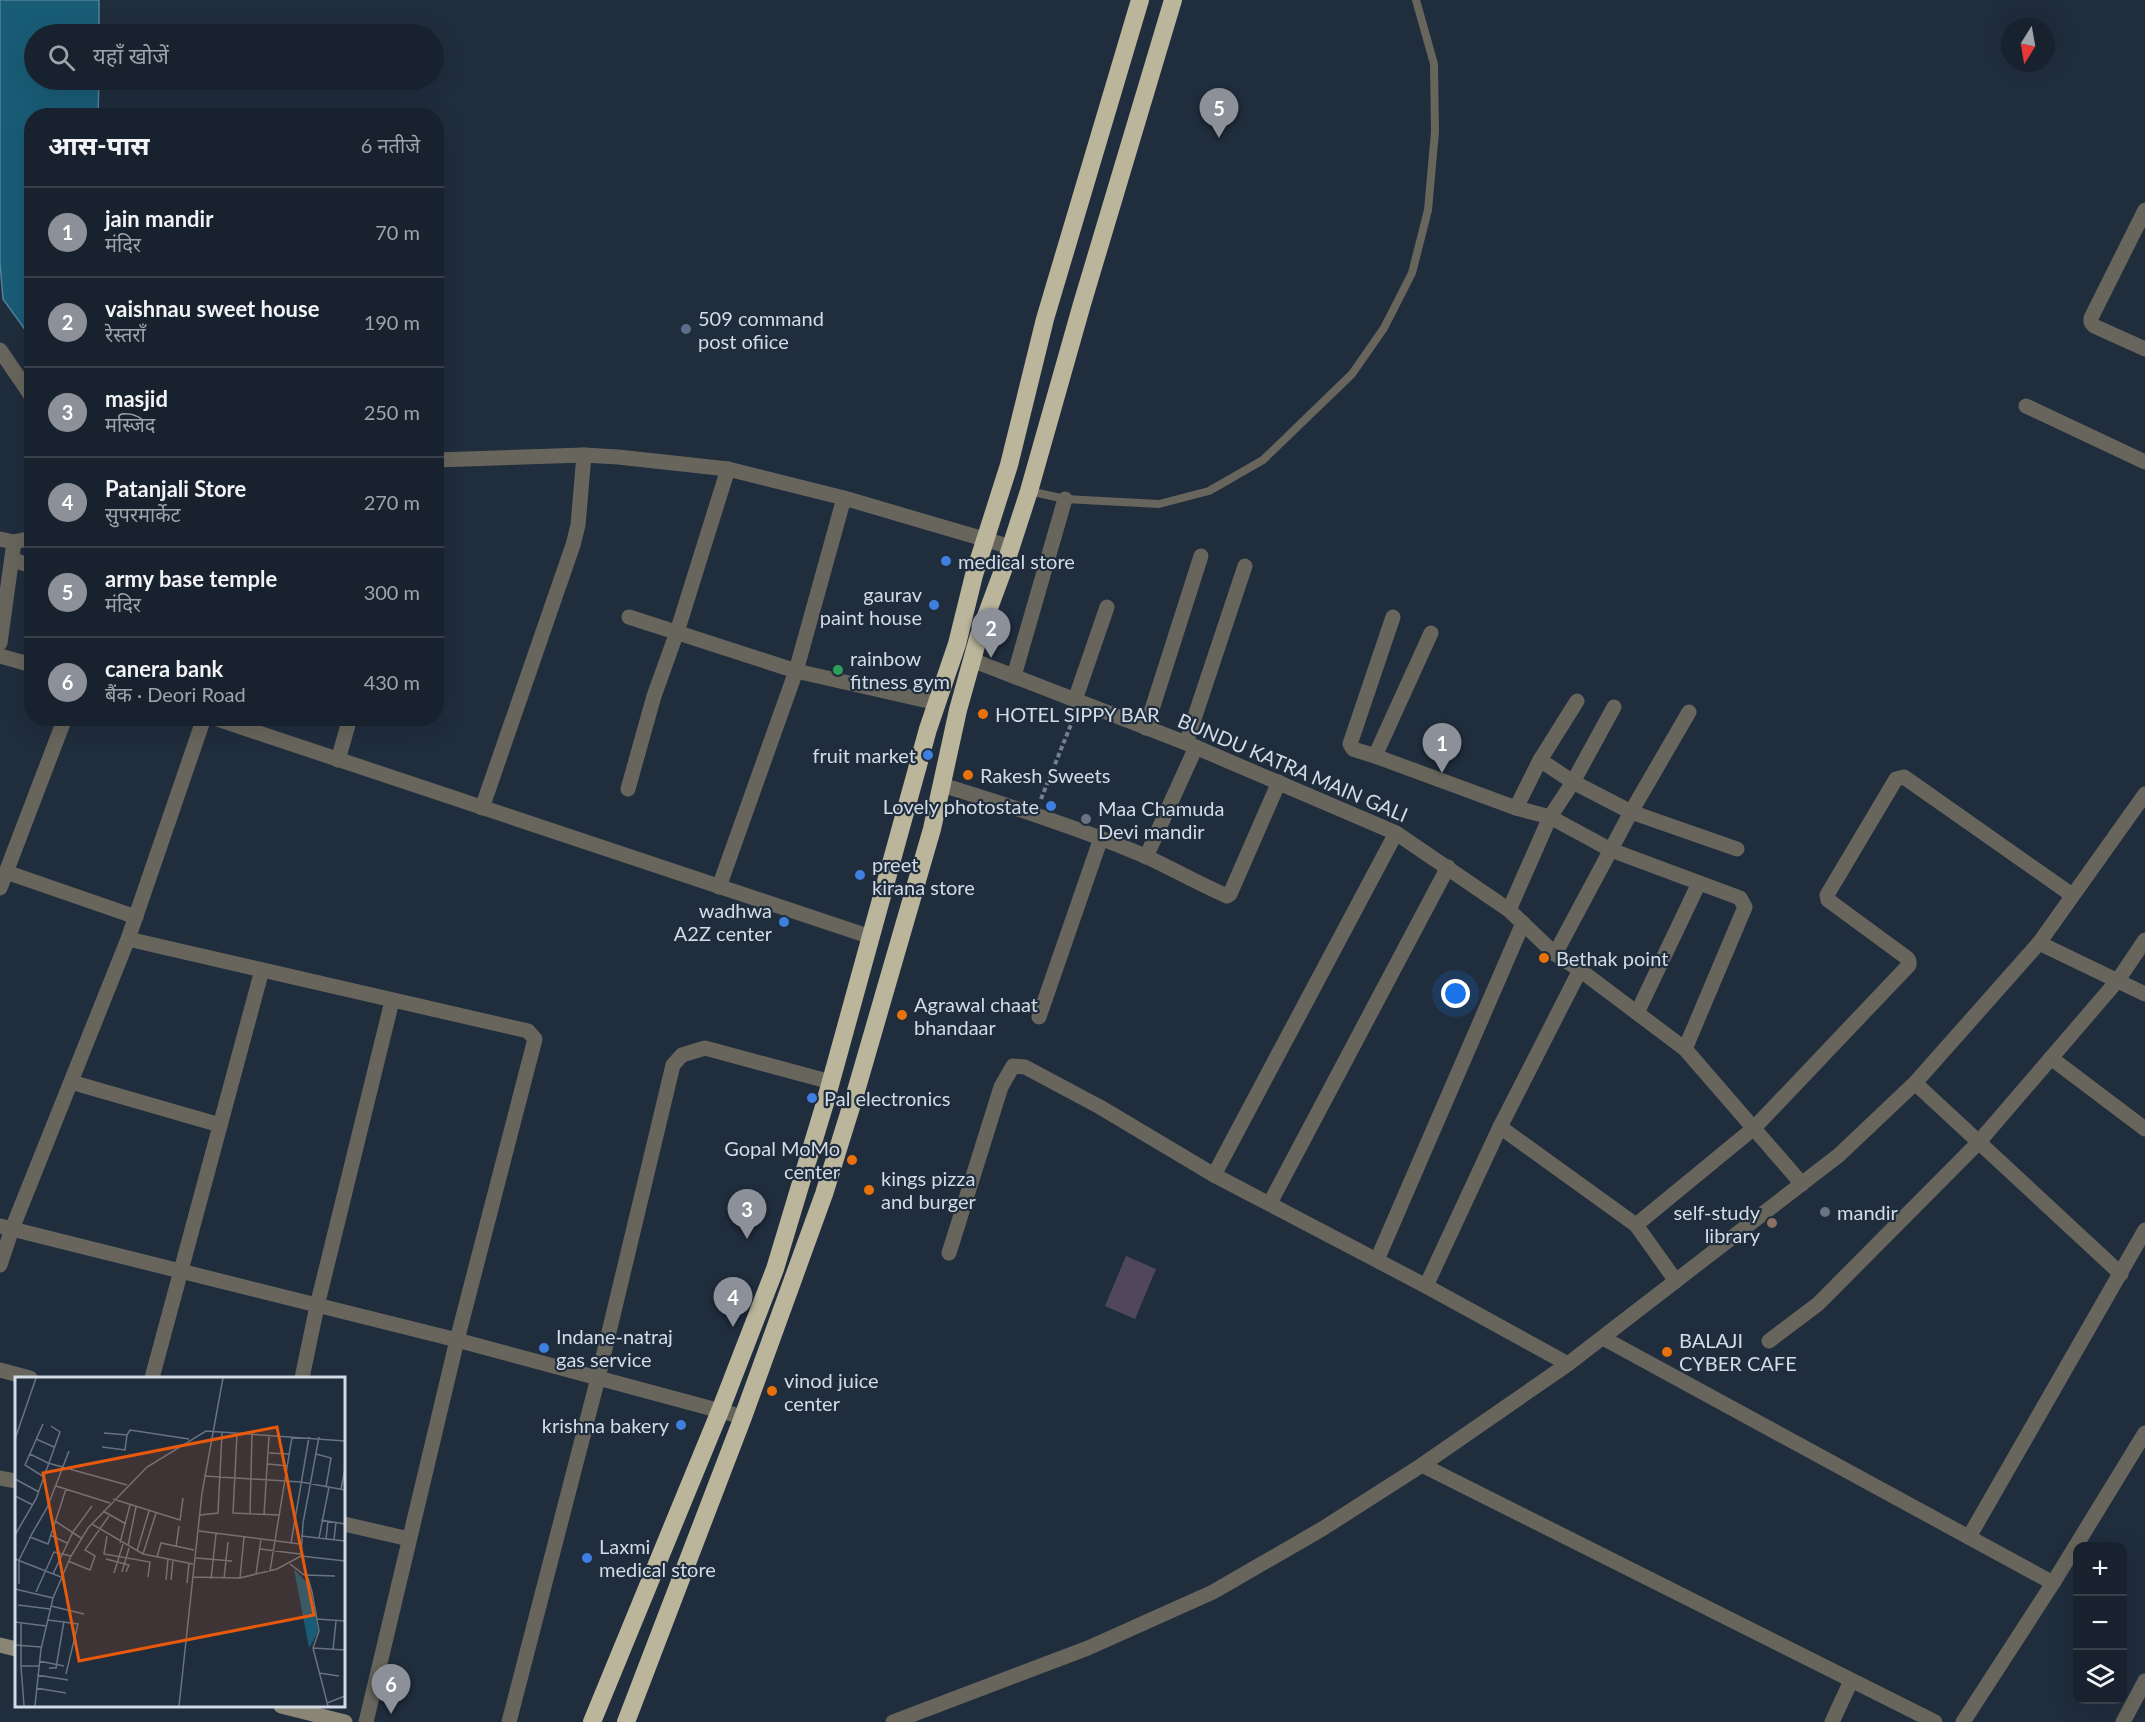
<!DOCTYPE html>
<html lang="hi">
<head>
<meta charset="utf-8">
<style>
	:root { --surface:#18222e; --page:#252f3a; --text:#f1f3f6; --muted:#9fa4aa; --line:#363f4a; --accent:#8c9099 }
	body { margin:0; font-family:Lato,"Noto Sans Devanagari",sans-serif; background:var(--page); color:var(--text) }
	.controls { position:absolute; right:18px; bottom:18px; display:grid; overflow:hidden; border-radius:12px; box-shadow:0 6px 24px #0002 }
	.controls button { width:54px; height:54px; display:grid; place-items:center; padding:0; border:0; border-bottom:2px solid var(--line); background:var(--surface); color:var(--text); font:30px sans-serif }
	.compass { position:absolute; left:2001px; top:18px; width:54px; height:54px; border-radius:50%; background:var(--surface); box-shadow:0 6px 24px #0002; rotate:191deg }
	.you { position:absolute; left:1456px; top:994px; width:21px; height:21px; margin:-15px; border:4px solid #fff; border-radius:50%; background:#1a73e8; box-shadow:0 0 0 9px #1a73e833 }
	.badge { display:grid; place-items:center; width:39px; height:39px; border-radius:50%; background:var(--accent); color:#fff; font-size:20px; font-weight:700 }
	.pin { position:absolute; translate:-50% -50px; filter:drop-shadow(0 2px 3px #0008) }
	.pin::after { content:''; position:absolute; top:32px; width:21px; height:18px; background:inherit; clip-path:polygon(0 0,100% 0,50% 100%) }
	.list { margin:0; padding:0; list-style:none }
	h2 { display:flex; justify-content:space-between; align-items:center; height:78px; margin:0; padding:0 24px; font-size:26px }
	h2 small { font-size:20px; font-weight:400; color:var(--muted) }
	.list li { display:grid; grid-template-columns:39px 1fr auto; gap:18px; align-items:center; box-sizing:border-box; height:90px; padding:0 24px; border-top:2px solid var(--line) }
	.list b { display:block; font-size:22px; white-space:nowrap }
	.list p { margin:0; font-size:20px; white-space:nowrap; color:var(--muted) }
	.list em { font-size:20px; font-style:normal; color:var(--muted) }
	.icon { flex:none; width:33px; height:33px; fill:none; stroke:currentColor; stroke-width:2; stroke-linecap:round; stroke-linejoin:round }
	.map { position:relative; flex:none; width:2145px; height:1722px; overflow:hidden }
	.search { position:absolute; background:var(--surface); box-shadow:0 6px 24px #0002; left:24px; top:24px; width:420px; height:66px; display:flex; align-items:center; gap:15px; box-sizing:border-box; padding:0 21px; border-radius:33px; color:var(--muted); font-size:22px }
	.panel { position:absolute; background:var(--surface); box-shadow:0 6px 24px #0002; left:24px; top:108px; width:420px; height:618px; border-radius:24px }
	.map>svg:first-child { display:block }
	.water { fill:#195c76; stroke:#518298; stroke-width:1.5 }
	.building { fill:#51475b }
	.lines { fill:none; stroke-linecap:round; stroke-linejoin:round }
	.path { stroke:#747f8d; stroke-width:4; stroke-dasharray:4.5 3; stroke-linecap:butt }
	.lane { stroke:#68665c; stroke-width:8 }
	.street { stroke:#68665c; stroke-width:15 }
	.secondary { stroke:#8a8676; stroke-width:15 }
	.highway { stroke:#bbb59c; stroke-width:18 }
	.service-dot { fill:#5c6f8a; stroke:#202d3d; stroke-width:2 }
	.shop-dot { fill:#3f7fe0; stroke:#202d3d; stroke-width:2 }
	.leisure-dot { fill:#2e9e5b; stroke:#202d3d; stroke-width:2 }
	.food-dot { fill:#e8710a; stroke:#202d3d; stroke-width:2 }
	.worship-dot { fill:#6b7280; stroke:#202d3d; stroke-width:2 }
	.education-dot { fill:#8d6e63; stroke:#202d3d; stroke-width:2 }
	.labels { text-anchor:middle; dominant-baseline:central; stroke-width:4.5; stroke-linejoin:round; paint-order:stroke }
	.poi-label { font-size:20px; fill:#d3dbe6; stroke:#202d3d; text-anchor:start }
	.street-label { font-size:20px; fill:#d3dbe6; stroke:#202d3d }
	.inset-road { fill:none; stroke:#687381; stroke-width:1.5 }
	.view { fill:#e8590c; fill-opacity:0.15; stroke:#e8590c; stroke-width:3 }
	.inset-edge { fill:none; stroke:#d3dbe6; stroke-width:3 }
</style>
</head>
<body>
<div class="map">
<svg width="2145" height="1722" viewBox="0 0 2145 1722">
	<rect width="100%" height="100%" fill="#202d3d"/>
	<!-- water -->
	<path class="water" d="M0,0H99V34H34V80H99L98,115L32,116L31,338L3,299L0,263Z"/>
	<!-- building -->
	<path class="building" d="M1126,1256L1156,1269L1135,1319L1105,1306Z"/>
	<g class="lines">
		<!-- path -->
		<path class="path" d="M1041,799L1074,717"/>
		<!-- lane -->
		<path class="lane" d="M1029,491L1065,499L1159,504L1209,491L1263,460L1352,374L1384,328L1412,273L1428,210L1435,132L1434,64L1416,0"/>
		<!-- street -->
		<g class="street">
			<path d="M2145,210L2091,318V322L2094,326L2145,349"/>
			<path d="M0,350L32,397"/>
			<path d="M2026,406L2145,462"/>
			<path d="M436,460L584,455L618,457L728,469L844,498L1011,547"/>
			<path d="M0,539L14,542L32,538"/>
			<path d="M13,560L32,566"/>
			<path d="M629,617L796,671L937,703"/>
			<path d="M1393,617L1350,744L1353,749L1375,756L1516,808L1550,817L1611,850L1740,898L1745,907L1685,1049"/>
			<path d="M0,643L14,542"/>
			<path d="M0,656L32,665"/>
			<path d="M972,660L1186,743L1396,833L1509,910L1555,954L1580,970L1685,1049L1802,1184"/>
			<path d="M1014,676L1065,499"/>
			<path d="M1075,700L1107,607"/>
			<path d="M1577,701L1540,760L1573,782L1631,812L1737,849"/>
			<path d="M214,718L871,937"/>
			<path d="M1146,728L1201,556"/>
			<path d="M1186,743L1245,566"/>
			<path d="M1375,756L1431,633"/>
			<path d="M338,760L350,718"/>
			<path d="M942,785C1010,806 1079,828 1145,856C1173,869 1199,884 1227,896L1230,894L1279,782"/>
			<path d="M628,789L654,696L677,632L728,469"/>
			<path d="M482,808L573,545L578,525L584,455"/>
			<path d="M1516,808L1540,760"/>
			<path d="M1146,857L1196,747"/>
			<path d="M6,872L136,917"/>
			<path d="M719,887L796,671L844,498"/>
			<path d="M0,888L65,718"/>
			<path d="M1509,910L1550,817L1573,782L1614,707"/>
			<path d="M128,939L528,1031L535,1039L457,1340L366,1722"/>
			<path d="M2039,943L2145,994"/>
			<path d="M1555,954L1631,812L1689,712"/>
			<path d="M1637,1013L1699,883"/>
			<path d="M1039,1017L1101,838"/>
			<path d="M2051,1058L2145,1129"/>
			<path d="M71,1082L220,1125"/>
			<path d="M1915,1083L2121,1274"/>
			<path d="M1500,1127L1636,1225L1676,1281"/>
			<path d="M1214,1175L1396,833"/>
			<path d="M1270,1203L1448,867"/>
			<path d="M1636,1225L1754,1128L1909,965V961L1907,958L1828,900L1827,895L1896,779L1904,777L2072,895"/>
			<path d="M0,1226L457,1340L743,1417"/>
			<path d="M949,1253L1001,1087L1013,1066L1025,1067L1100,1107L1214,1175L1426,1286L1568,1364"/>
			<path d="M1377,1260L1523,923"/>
			<path d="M0,1265L12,1229L128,939L204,718"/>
			<path d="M1426,1286L1500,1127L1580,970"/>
			<path d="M1603,1338L2053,1583"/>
			<path d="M1769,1341L1818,1304L1978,1143L2118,980L2145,940"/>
			<path d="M0,1370L30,1378"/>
			<path d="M152,1378L262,970"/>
			<path d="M302,1378L317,1306L392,1001"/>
			<path d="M1422,1465L1935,1722"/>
			<path d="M0,1478L16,1481"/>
			<path d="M344,1524L409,1539"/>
			<path d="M1969,1537L2145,1230"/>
			<path d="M509,1722L598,1378L673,1065L682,1055L705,1048L831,1082"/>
			<path d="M893,1722L1088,1648L1213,1592L1322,1529L1422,1465L1568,1364L1839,1155L1915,1083L2039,943L2145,794"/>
			<path d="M1832,1722L1851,1681"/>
			<path d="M1963,1722L2053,1583L2145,1433"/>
			<path d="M2123,1722L2145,1681"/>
		</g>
		<!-- secondary -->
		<g class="secondary">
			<path d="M0,1645L16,1649"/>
			<path d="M281,1706L345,1722"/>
		</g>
		<!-- highway -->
		<g class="highway">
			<path d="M592,1722L720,1411L775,1269L825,1103L928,729L957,644L974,575L1009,465L1045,319L1140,0"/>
			<path d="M626,1722L743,1417L824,1194L856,1091L932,829L958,710L979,635L1006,562L1029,491L1082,304L1173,0"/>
		</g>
	</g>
	<!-- markers -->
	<circle class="service-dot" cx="686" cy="329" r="6"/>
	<g class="shop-dot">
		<circle cx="946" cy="561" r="6"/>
		<circle cx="934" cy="605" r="6"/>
		<circle cx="928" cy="755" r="6"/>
		<circle cx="1051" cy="806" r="6"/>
		<circle cx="860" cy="875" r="6"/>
		<circle cx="784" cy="922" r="6"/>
		<circle cx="812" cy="1098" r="6"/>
		<circle cx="544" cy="1348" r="6"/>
		<circle cx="681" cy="1425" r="6"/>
		<circle cx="587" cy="1558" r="6"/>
	</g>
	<circle class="leisure-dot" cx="838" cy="670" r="6"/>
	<g class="food-dot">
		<circle cx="983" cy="714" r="6"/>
		<circle cx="968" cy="775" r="6"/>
		<circle cx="1544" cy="958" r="6"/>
		<circle cx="902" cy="1015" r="6"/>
		<circle cx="852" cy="1160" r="6"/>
		<circle cx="869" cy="1190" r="6"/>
		<circle cx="1667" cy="1352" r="6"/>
		<circle cx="772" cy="1391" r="6"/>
	</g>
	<g class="worship-dot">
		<circle cx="1086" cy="819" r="6"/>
		<circle cx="1825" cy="1212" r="6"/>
	</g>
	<circle class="education-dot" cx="1772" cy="1223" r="6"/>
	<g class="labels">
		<!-- poi labels -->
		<g class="poi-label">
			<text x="698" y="318">509 command<tspan x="698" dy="23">post ofiice</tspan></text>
			<text x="958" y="561">medical store</text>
			<text x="922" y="594" text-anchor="end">gaurav<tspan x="922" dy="23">paint house</tspan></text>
			<text x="850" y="658">rainbow<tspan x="850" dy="23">fitness gym</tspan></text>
			<text x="995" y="714">HOTEL SIPPY BAR</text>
			<text x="916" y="755" text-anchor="end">fruit market</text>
			<text x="980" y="775">Rakesh Sweets</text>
			<text x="1039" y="806" text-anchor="end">Lovely photostate</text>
			<text x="1098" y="808">Maa Chamuda<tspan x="1098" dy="23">Devi mandir</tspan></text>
			<text x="872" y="864">preet<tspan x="872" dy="23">kirana store</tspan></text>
			<text x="772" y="910" text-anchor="end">wadhwa<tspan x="772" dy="23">A2Z center</tspan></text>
			<text x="1556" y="958">Bethak point</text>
			<text x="914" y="1004">Agrawal chaat<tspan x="914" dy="23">bhandaar</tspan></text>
			<text x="824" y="1098">Pal electronics</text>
			<text x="840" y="1148" text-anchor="end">Gopal MoMo<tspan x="840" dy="23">center</tspan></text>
			<text x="881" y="1178">kings pizza<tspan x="881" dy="23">and burger</tspan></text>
			<text x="1760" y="1212" text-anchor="end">self-study<tspan x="1760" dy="23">library</tspan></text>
			<text x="1837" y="1212">mandir</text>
			<text x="556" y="1336">Indane-natraj<tspan x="556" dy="23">gas service</tspan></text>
			<text x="1679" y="1340">BALAJI<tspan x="1679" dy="23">CYBER CAFE</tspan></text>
			<text x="784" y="1380">vinod juice<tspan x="784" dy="23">center</tspan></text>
			<text x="669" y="1425" text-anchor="end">krishna bakery</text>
			<text x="599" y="1546">Laxmi<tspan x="599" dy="23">medical store</tspan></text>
		</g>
		<!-- street labels -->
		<g class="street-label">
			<text transform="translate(1293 767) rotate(23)">BUNDU KATRA MAIN GALI</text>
		</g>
	</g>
	<!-- overview -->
	<g transform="translate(15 1377)">
		<rect width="330" height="330" fill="#202d3d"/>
		<path d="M279,192L292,206L301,242L303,255L294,271Z" fill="#195c76"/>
		<path class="inset-road" d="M28,47L10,88L29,100M89,56L112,58L115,53L174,62M222,57L218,136L265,138M0,62L21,1M21,62L39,70M87,70L110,73L112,58M254,76L275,77M15,77L33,86L112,108M301,77L316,81L311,110M253,87L273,89M189,99L286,105L330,113M0,102L24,115M41,109L95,126M51,112L33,167L15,160L32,131L54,74M326,112L330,92M0,119L18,128M98,122L165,143L168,121M88,134L111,147M235,137L237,58M185,138L203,136L207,56M249,138L254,59M306,143L330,147M40,144L66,161M77,147L128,177L178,187M184,154L285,167M0,158L21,122L45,55L36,49M35,158L52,166M92,159L89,177L135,185L133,200M286,159L330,164M304,161L314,110M311,162L313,144M319,163L321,145M105,166L115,128M276,166L294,60M113,169L121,130M161,170L164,149M245,172L285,177M122,174L134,134M128,177L141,136M286,179L288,146L304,60M142,180L146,166L179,173M181,181L217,184M0,182L46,200M91,182L114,188L111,195M53,184L75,193L80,179L70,173L94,139M275,187L293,201L297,215L304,254L298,271L313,329M255,194L277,60M107,195L114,171M99,196L108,167M38,197L58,155L77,129M241,197L246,162M291,198L320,199M178,200L225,201L262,192L286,179L330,184M225,201L229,160M196,202L201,157M209,202L213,165M151,203L153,182M156,203L158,183M172,206L174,186M4,207V183L15,161M0,212L38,221M21,215L39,175L56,179M3,228L35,232M36,229L69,237M302,242L330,244M33,243L63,247L51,297M0,245L31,249M6,245V289H24M0,268L26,270M298,271L330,273M318,273L321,244M24,284L49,289M6,289L9,329M34,291H41L49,244M304,296L324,299M22,298L53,303M21,311L51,316M312,326L330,319M20,329L26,272L38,221L56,179L73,151L132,90L191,54L330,64M164,329L187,116L208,1"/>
		<path class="view" d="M262,50L299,238L64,284L28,96Z"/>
		<rect width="330" height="330" class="inset-edge"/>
	</g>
</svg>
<div class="controls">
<button>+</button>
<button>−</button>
<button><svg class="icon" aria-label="layers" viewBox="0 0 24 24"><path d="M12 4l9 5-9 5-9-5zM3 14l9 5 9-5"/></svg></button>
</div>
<svg class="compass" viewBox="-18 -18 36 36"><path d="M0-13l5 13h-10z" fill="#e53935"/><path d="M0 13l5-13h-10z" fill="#9fa4aa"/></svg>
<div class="you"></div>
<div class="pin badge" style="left:1442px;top:773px">1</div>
<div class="pin badge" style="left:991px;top:658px">2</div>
<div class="pin badge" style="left:747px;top:1239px">3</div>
<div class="pin badge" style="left:733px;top:1327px">4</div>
<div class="pin badge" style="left:1219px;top:138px">5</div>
<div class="pin badge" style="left:391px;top:1714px">6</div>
<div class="search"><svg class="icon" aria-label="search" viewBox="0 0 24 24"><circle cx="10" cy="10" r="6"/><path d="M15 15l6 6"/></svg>यहाँ खोजें</div>
<section class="panel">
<h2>आस-पास<small>6 नतीजे</small></h2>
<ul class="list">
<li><span class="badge">1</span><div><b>jain mandir</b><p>मंदिर</p></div><em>70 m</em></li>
<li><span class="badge">2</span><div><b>vaishnau sweet house</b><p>रेस्तराँ</p></div><em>190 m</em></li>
<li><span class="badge">3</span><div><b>masjid</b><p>मस्जिद</p></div><em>250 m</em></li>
<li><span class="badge">4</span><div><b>Patanjali Store</b><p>सुपरमार्केट</p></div><em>270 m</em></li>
<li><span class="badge">5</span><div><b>army base temple</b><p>मंदिर</p></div><em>300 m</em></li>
<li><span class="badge">6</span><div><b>canera bank</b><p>बैंक · Deori Road</p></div><em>430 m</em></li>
</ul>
</section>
</div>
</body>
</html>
